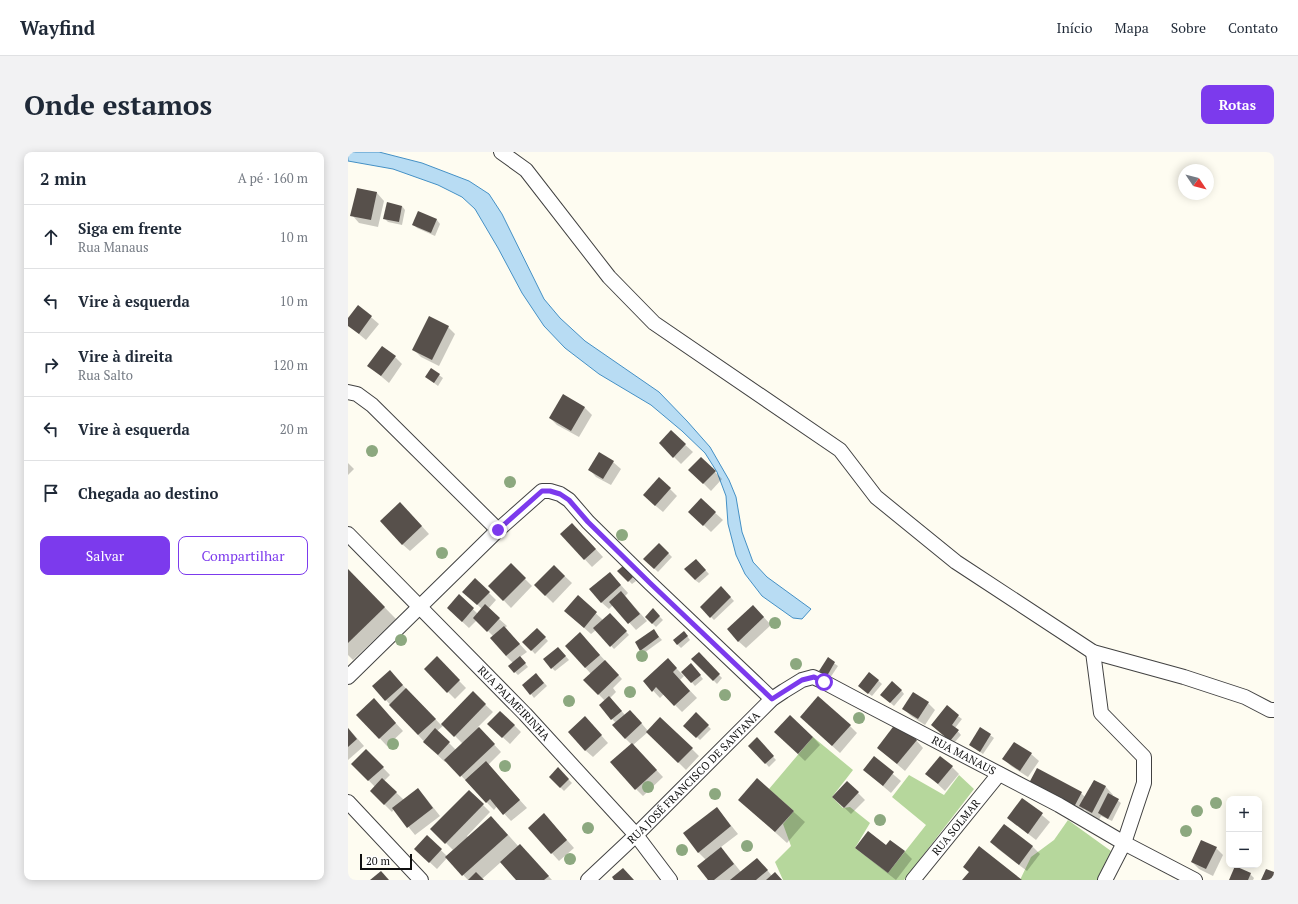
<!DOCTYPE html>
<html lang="pt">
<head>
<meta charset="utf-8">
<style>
	:root { --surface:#fff; --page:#f2f2f3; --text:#1f2937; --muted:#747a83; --line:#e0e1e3; --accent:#7c3aed }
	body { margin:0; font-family:"PT Serif",serif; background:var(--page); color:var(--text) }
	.controls { position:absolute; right:12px; bottom:12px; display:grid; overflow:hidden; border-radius:8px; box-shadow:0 2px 10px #0003 }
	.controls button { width:36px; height:36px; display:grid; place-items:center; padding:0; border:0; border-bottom:1px solid var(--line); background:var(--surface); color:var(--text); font:20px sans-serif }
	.compass { position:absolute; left:830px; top:12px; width:36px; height:36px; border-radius:50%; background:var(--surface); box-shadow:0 2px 10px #0003; rotate:125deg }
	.scale { position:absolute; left:12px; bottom:10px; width:52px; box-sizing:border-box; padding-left:4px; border:2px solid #0f0f0f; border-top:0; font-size:11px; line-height:14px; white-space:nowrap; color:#0f0f0f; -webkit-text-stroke:3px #fff; paint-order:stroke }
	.stop { position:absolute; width:12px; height:12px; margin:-9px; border:3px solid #7c3aed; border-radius:50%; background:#fff }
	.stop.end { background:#7c3aed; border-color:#fff; box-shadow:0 1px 4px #0008 }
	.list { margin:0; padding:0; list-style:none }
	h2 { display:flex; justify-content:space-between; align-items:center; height:52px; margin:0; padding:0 16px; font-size:17px }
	h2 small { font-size:13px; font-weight:400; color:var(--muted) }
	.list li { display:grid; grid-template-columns:26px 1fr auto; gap:12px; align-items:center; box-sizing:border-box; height:64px; padding:0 16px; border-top:1px solid var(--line) }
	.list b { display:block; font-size:15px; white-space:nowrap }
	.list p { margin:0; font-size:13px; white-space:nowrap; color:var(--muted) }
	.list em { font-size:13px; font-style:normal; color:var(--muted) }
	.actions { display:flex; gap:8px; padding:12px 16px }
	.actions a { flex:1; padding:9px 0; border:1px solid var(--accent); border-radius:8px; text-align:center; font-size:14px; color:var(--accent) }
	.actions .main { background:var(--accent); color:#fff }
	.icon { flex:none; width:22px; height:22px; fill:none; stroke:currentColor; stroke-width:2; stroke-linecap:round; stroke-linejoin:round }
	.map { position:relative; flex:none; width:926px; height:728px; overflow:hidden; border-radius:8px }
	header { display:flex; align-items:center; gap:24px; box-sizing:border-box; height:56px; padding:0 20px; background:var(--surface); border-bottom:1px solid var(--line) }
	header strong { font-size:19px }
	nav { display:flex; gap:22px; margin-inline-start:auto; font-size:14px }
	.intro { display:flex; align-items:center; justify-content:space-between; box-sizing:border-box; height:96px; padding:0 24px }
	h1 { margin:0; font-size:28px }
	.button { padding:10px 18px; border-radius:8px; background:var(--accent); color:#fff; font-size:14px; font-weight:700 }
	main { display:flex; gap:24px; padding:0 24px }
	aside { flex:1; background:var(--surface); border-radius:8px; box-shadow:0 2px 10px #0003 }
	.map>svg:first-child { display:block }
	.forest { fill:#b6d79c }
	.water { fill:#b8dcf3; stroke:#4490c5 }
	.shadow { fill:#0003; fill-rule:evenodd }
	.building { fill:#57504b }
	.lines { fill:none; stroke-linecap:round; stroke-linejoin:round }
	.street-casing { stroke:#424242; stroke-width:16 }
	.street { stroke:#fff; stroke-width:14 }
	.tree { fill:#8ca87f }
	.route { stroke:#7c3aed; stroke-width:5 }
	.labels { text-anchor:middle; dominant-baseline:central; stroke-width:4; stroke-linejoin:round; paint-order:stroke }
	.street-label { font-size:11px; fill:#0f0f0f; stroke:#fff }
</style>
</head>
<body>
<header>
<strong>Wayfind</strong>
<nav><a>Início</a><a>Mapa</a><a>Sobre</a><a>Contato</a></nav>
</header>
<div class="intro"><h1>Onde estamos</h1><a class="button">Rotas</a></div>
<main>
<aside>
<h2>2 min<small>A pé · 160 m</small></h2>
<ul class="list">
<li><svg class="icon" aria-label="ahead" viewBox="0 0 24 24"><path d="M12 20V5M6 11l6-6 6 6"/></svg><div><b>Siga em frente</b><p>Rua Manaus</p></div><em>10 m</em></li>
<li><svg class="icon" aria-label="left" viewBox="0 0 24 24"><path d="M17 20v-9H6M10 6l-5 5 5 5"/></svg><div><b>Vire à esquerda</b></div><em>10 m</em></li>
<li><svg class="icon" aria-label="right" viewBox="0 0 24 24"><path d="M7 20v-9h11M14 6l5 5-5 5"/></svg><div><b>Vire à direita</b><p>Rua Salto</p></div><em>120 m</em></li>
<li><svg class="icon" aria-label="left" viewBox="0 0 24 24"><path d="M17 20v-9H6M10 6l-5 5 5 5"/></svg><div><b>Vire à esquerda</b></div><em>20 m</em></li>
<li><svg class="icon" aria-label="arrive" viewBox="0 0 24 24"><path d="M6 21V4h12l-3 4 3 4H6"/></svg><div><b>Chegada ao destino</b></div></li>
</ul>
<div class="actions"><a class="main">Salvar</a><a>Compartilhar</a></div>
</aside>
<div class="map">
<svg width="926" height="728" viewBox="0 0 926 728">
	<rect width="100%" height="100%" fill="#fefcf1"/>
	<!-- forest -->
	<g class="forest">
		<path d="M465,585L505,618L484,645L495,656L502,655L522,671L507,696L540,721L578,673L544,645L561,623L596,643L611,623L626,637L556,728H435L427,710L443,694L435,672L446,659L421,637Z"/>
		<path d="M720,668L763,699L749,728H672L683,705L706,688Z"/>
	</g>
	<!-- water -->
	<path class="water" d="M0,0H31L74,11L121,29L141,42L154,62L196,147L212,166L237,189L311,240L339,269L362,295L381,328L388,345L394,380L405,410L419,425L463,457L454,467L445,466L414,444L397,422L388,403L380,372L378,344L369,320L357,301L334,279L303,253L251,222L217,196L196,174L174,141L150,96L127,57L114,45L90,33L45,17L0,9Z"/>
	<!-- shadow -->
	<g class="shadow">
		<path d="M10,37L29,41L36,49L30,75L11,71L4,63Z"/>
		<path d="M54,54L57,58L54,73L40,70L36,66Z"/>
		<path d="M71,61L89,68L92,72L87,84L69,76L66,73Z"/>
		<path d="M10,154L31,172L18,188L0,173V167Z"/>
		<path d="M100,175L107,182L91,214L73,205L66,198Z"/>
		<path d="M47,205L54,212L41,231L21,214Z"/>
		<path d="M83,217L95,226L90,234L82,228Z"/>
		<path d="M236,255L244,263L231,285L209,273L202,266Z"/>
		<path d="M323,280L345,300L333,312L312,291Z"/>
		<path d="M353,306L374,327L363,339L349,325Z"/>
		<path d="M265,310L273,317L263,333L248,325L241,317Z"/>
		<path d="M0,311L6,317L0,323Z"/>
		<path d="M322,337L329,344L315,360L303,350Z"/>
		<path d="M353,348L375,368L363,380L342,360Z"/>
		<path d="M60,359L81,382L62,399L54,392Z"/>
		<path d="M231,379L255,405L244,415L213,382Z"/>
		<path d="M311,392L324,405L310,420L296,407Z"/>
		<path d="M348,408L361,422L351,431L347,428Z"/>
		<path d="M163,413L184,434L163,456L142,434Z"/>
		<path d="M206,414L224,431L205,451L187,433Z"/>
		<path d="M275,415L288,429L284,432L271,419Z"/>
		<path d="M0,418L48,467L5,508L0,503Z"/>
		<path d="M262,421L280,441L277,444L299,469L288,478L265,453L261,457L253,450Z"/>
		<path d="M127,427L148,448L140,457L159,474L157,476L179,500L172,505L180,515L170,523L167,520L165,511L158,504L146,485L129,468L121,476L107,463L111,444L130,462L134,457L116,440Z"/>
		<path d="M373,435L386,449L366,468L353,455Z"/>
		<path d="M230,445L255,468L262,462L281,483L266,497L248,478L243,482L225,466Z"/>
		<path d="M305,458L315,468L308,475L298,465Z"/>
		<path d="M412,461L423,473L398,496L390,489Z"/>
		<path d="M189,477L200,489L187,502L176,490Z"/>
		<path d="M305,478L314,488L296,501L293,498Z"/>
		<path d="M339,484L342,488L333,496L326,489Z"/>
		<path d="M239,489L274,527L265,536L268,540L262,546L277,563L289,566L300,579L344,597L351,604L338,618L300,580L285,593L315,625L295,644L288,637L283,592L277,586L268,571L264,567L257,549L237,528L243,522L218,494Z"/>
		<path d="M213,499L221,508L207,519L204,516Z"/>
		<path d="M351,502L374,526L369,532L345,507Z"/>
		<path d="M89,506L118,536L107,547L77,517Z"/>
		<path d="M480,507L490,514L482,526L476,522Z"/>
		<path d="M327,515L336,524L332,528L349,546L334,560L316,542L312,546L296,529Z"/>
		<path d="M346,516L355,527L347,534L335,520Z"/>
		<path d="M522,521L534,532L524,544L515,537Z"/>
		<path d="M192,526L199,534L186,546L183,542Z"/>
		<path d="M49,527L93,573L125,541L145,560L130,575L153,600L140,613L179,656L163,669L149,654L146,658L99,609L97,610L83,597L25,534ZM96,573L115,592L108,598L89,579Z"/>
		<path d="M553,538L556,542L546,554L537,546Z"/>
		<path d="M580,551L587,558L577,573L563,564L556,557Z"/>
		<path d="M33,555L55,579L39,594L10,563Z"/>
		<path d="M348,562L363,577L352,588L337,574Z"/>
		<path d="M610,564L614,567L607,576L613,583L606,591L587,576Z"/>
		<path d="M460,572L502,574L509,581L492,601Z"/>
		<path d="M166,573L173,580L162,592L148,579Z"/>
		<path d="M244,573L260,591L245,605L237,598Z"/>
		<path d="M0,576L16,594L0,608Z"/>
		<path d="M642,583L646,586L635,602L622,593Z"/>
		<path d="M465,585L472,593L457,609L435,588Z"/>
		<path d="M409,587L428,608L421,615L402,594Z"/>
		<path d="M568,588L575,596L557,619L530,596Z"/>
		<path d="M666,591L683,602L691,609L680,625L663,614L656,607Z"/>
		<path d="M18,598L42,623L36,629L56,648L70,637L77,645L92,664L67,683L46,657L44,660L30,646L27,635L5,612Z"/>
		<path d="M526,606L553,629L543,641L516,618Z"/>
		<path d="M604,615L611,622L597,639L579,622Z"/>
		<path d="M210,617L224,631L216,639L202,625Z"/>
		<path d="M409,627L457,670L439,691L391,648Z"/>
		<path d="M746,629L758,635L765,643L764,644L773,651L764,669L753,664L751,668L740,661L736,657L734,661L689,638L733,641L737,645Z"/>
		<path d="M499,630L517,648L503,662L485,645Z"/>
		<path d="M121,639L142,660L119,684L120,685L154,676L171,695L180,701L204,728H169L153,710L134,727L135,728H120L99,706L89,717L75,704L79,685L99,704L105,698L84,677Z"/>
		<path d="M675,647L702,670L688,688L660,666Z"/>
		<path d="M369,656L390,682L373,695L393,720L416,714L424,724L427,721L434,728H361L358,708L350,700Z"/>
		<path d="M203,670L226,696L211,709L181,676Z"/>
		<path d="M656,673L685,695L692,702L679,719L650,697L643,690Z"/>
		<path d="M538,695L556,699L564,707L548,728L516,703L508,696Z"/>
		<path d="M868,696L875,703L865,724L851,717L844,710Z"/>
		<path d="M902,722L906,726L905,728H882Z"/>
	</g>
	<!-- building -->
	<g class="building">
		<path d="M9,36L29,40L23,68L2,64Z"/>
		<path d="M39,50L54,54L51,70L35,67Z"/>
		<path d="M70,59L89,67L83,81L64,73Z"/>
		<path d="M10,153L24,164L11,182L0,174V166Z"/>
		<path d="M81,164L101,174L84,208L64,198Z"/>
		<path d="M34,194L48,204L33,224L19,214Z"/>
		<path d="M83,216L92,222L86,231L77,225Z"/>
		<path d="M215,242L237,255L223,279L201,266Z"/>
		<path d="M323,278L338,292L325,306L311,291Z"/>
		<path d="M251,300L266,309L255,327L240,318Z"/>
		<path d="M353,305L368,319L355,332L340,318Z"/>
		<path d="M311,325L323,336L307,354L295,343Z"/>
		<path d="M353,346L368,360L355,374L340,360Z"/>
		<path d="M52,350L74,374L54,393L32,369Z"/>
		<path d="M224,371L248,397L236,408L212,382Z"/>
		<path d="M311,391L321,401L306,417L295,407Z"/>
		<path d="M348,407L358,418L347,428L336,417Z"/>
		<path d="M163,411L178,426L155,449L140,434Z"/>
		<path d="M206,413L217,424L197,444L186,433Z"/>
		<path d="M275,414L285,425L280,430L269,419Z"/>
		<path d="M0,417L37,455L0,491Z"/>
		<path d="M262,420L273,433L253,451L241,437Z"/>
		<path d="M127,426L142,440L129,453L114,440Z"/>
		<path d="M373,434L383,445L362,466L352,455Z"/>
		<path d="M273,439L292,462L280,472L261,450Z"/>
		<path d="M111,442L126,456L114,470L99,456Z"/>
		<path d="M230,443L249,460L236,476L216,459Z"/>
		<path d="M137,452L152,466L139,480L125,466Z"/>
		<path d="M405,453L416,465L390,490L379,477Z"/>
		<path d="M305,456L312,464L304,472L297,465Z"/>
		<path d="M262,461L279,479L262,495L245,476Z"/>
		<path d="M156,474L172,492L158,504L142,486Z"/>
		<path d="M189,476L198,485L183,499L174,490Z"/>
		<path d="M306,477L311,485L292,499L287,490Z"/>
		<path d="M336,479L340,484L329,493L325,488Z"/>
		<path d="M232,480L252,503L237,516L217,494Z"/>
		<path d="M210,495L218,504L203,517L195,507Z"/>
		<path d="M351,500L372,522L365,529L343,507Z"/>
		<path d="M89,504L112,528L99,541L76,517Z"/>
		<path d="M172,504L178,511L166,521L160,514Z"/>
		<path d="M480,505L487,510L479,524L471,519Z"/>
		<path d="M320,506L329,516L325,520L342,539L326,554L308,535L304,540L295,529Z"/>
		<path d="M257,508L271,523L250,543L235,528Z"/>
		<path d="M343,511L353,523L343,531L333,520Z"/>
		<path d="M42,518L55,533L37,549L24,534Z"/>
		<path d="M521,520L531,528L520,542L510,534Z"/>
		<path d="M188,521L196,531L182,543L174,533Z"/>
		<path d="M544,529L554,538L542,551L532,543Z"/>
		<path d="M58,536L88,567L70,583L41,553Z"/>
		<path d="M125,539L138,552L106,585L93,572Z"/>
		<path d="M565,540L581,550L570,567L554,557Z"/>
		<path d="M261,544L274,559L263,568L251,553Z"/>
		<path d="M470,544L503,573L484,594L452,565Z"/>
		<path d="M26,546L48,571L31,587L8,563Z"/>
		<path d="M599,553L611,563L604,573L611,578L602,589L583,573Z"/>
		<path d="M282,558L294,571L277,587L264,573Z"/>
		<path d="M152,559L167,573L154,586L139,572Z"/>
		<path d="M348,560L361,573L348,586L335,574Z"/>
		<path d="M442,563L465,585L450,602L426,580Z"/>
		<path d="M237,564L254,583L237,599L220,580Z"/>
		<path d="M312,565L345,596L330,611L298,580Z"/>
		<path d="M548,571L569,588L549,612L529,596Z"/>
		<path d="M131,575L147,592L112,625L96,608Z"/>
		<path d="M632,575L643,582L632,600L621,593Z"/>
		<path d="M0,576L9,587L0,595Z"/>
		<path d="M87,576L102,590L90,603L75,590Z"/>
		<path d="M409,585L426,604L417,612L400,594Z"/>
		<path d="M666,590L684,601L672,619L654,607Z"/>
		<path d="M284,591L309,618L287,638L262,610Z"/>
		<path d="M18,597L36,615L20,629L3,612Z"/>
		<path d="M526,604L546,620L535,634L515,618Z"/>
		<path d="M592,604L605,614L590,632L577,622Z"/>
		<path d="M138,609L172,648L155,663L142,647L138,651L117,628Z"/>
		<path d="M210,615L221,627L212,636L201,625Z"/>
		<path d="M689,616L734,640L726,655L681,631Z"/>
		<path d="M34,626L49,640L36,653L22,639Z"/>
		<path d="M409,626L446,659L427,680L390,648Z"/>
		<path d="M746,628L758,634L744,661L731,654Z"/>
		<path d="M499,629L511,640L496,656L484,645Z"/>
		<path d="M70,636L85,656L59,676L44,656Z"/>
		<path d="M121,638L136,652L97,692L82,677Z"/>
		<path d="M760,641L771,647L760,667L750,661Z"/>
		<path d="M674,646L695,661L680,682L659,666Z"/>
		<path d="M369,655L383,674L350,701L335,681Z"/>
		<path d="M196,661L219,688L203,702L180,676Z"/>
		<path d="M143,664L160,683L114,724L97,705Z"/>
		<path d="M656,672L685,694L671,713L642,690Z"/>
		<path d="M520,679L538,693L542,688L557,699L540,721L507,696Z"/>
		<path d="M79,683L94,697L81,711L66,697Z"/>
		<path d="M853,688L869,695L858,717L843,710Z"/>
		<path d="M172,692L201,724L196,728H168L152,710Z"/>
		<path d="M631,694L674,728H614L621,720L615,715Z"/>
		<path d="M373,695L386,712L366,728H360L349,714Z"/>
		<path d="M409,706L420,718L408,728H382Z"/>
		<path d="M887,714L903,721L900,728H881Z"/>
		<path d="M275,716L286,728H266L264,725Z"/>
		<path d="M918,717L926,720V728H913Z"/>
		<path d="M33,719L41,728H22Z"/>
		<path d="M128,720L136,728H120Z"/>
		<path d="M427,720L434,728H418Z"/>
	</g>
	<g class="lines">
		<!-- street casing -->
		<g class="street-casing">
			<g id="street">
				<path d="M153,0L178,18L261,125L306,171L492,298L528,345L608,410L745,500L836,525L897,545L922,558H926"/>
				<path d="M0,240L9,242L24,253L150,378"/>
				<path id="s1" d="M0,382L177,562L288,683L322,728"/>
				<path d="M745,500L753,561L796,605V631L776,691L757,728"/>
				<path d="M0,525L150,378L194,339H202L212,342L221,348L240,370L302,431L424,547"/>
				<path d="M0,650L73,728"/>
				<path id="s2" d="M240,728L288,683L424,547L436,539L454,528L465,525L476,530L508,547L711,653L776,691L847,728"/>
				<path id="s3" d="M565,728L651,622"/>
			</g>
		</g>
		<!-- street -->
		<use href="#street" class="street"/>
	</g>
	<!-- trees -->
	<g class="tree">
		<circle cx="24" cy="299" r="6"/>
		<circle cx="162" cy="330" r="6"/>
		<circle cx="274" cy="383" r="6"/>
		<circle cx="94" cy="401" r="6"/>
		<circle cx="427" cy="471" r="6"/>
		<circle cx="53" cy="488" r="6"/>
		<circle cx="294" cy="504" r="6"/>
		<circle cx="448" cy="512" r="6"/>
		<circle cx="282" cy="540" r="6"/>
		<circle cx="377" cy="543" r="6"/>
		<circle cx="221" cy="549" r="6"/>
		<circle cx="511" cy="566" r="6"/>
		<circle cx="45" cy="592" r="6"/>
		<circle cx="157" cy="614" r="6"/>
		<circle cx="300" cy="635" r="6"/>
		<circle cx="367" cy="642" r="6"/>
		<circle cx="868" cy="651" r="6"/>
		<circle cx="849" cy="659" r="6"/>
		<circle cx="532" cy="668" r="6"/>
		<circle cx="240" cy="676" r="6"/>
		<circle cx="838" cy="679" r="6"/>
		<circle cx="399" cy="694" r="6"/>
		<circle cx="334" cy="698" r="6"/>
		<circle cx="222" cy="707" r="6"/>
	</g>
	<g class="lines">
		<!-- route -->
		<path class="route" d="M150,378L194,339H202L212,342L221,348L240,370L302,431L424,547L454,528L466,525L476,530"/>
	</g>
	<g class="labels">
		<!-- street labels -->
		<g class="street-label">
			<text stroke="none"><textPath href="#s1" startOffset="237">RUA PALMEIRINHA</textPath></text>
			<text stroke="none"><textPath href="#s2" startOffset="475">RUA MANAUS</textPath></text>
			<text stroke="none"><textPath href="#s2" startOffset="147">RUA JOSÉ FRANCISCO DE SANTANA</textPath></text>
			<text stroke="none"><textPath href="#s3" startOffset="68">RUA SOLMAR</textPath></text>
		</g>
	</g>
</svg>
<div class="controls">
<button>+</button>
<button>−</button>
</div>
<svg class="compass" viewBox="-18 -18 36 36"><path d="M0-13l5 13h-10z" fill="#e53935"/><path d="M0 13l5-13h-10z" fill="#747a83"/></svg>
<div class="scale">20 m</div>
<div class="stop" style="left:476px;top:530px"></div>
<div class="stop end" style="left:150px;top:378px"></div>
</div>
</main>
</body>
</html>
